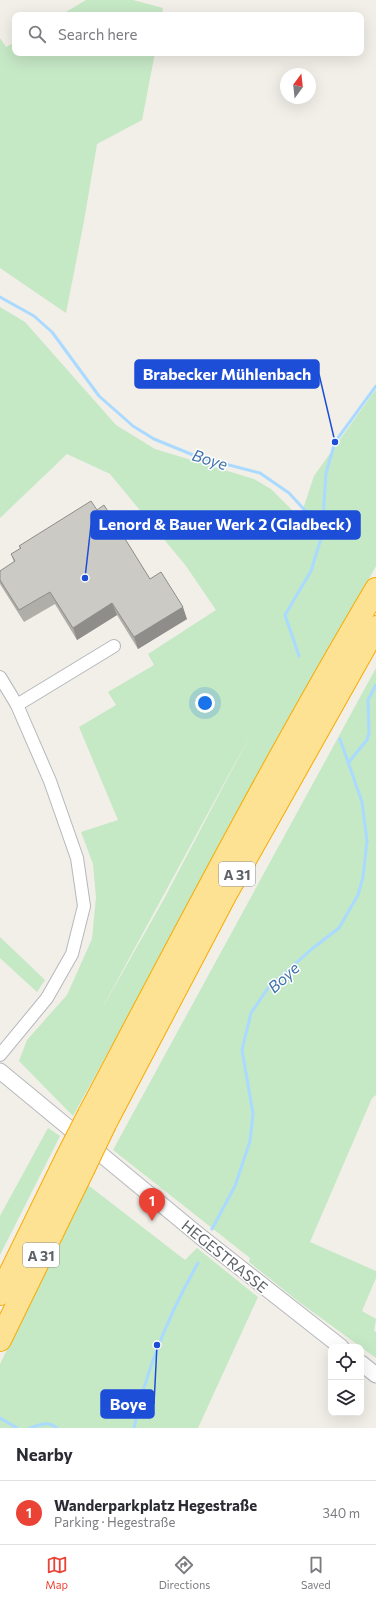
<!DOCTYPE html>
<html lang="en">
<head>
<meta charset="utf-8">
<style>
	:root { --surface:#fff; --page:#f7f7f7; --text:#2b2b33; --muted:#7c7c81; --line:#e1e1e2; --accent:#ea4335 }
	body { margin:0; font-family:Commissioner,sans-serif; background:var(--page); color:var(--text) }
	.controls { position:absolute; right:12px; bottom:12px; display:grid; overflow:hidden; border-radius:8px; box-shadow:0 4px 16px #0002 }
	.controls button { width:36px; height:36px; display:grid; place-items:center; padding:0; border:0; border-bottom:1px solid var(--line); background:var(--surface); color:var(--text); font:20px sans-serif }
	.compass { position:absolute; left:280px; top:68px; width:36px; height:36px; border-radius:50%; background:var(--surface); box-shadow:0 4px 16px #0002; rotate:15deg }
	.you { position:absolute; left:205px; top:703px; width:14px; height:14px; margin:-10px; border:3px solid #fff; border-radius:50%; background:#1a73e8; box-shadow:0 0 0 6px #1a73e833 }
	.badge { display:grid; place-items:center; width:26px; height:26px; border-radius:50%; background:var(--accent); color:#fff; font-size:13px; font-weight:700 }
	.pin { position:absolute; translate:-50% -33px; filter:drop-shadow(0 1px 2px #0008) }
	.pin::after { content:''; position:absolute; top:21px; width:14px; height:12px; background:inherit; clip-path:polygon(0 0,100% 0,50% 100%) }
	.list { margin:0; padding:0; list-style:none }
	h2 { display:flex; justify-content:space-between; align-items:center; height:52px; margin:0; padding:0 16px; font-size:17px }
	h2 small { font-size:13px; font-weight:400; color:var(--muted) }
	.list li { display:grid; grid-template-columns:26px 1fr auto; gap:12px; align-items:center; box-sizing:border-box; height:64px; padding:0 16px; border-top:1px solid var(--line) }
	.list b { display:block; font-size:15px; white-space:nowrap }
	.list p { margin:0; font-size:13px; white-space:nowrap; color:var(--muted) }
	.list em { font-size:13px; font-style:normal; color:var(--muted) }
	.icon { flex:none; width:22px; height:22px; fill:none; stroke:currentColor; stroke-width:2; stroke-linecap:round; stroke-linejoin:round }
	.map { position:relative; flex:none; width:376px; height:1428px; overflow:hidden }
	.search { position:absolute; background:var(--surface); box-shadow:0 4px 16px #0002; left:12px; right:12px; top:12px; height:44px; display:flex; align-items:center; gap:10px; box-sizing:border-box; padding:0 14px; border-radius:8px; color:var(--muted); font-size:15px }
	.sheet { height:116px; background:var(--surface) }
	nav { display:flex; justify-content:space-around; align-items:center; box-sizing:border-box; height:56px; border-top:1px solid var(--line); background:var(--surface); font-size:11px; color:var(--muted) }
	nav a { display:grid; justify-items:center; gap:2px }
	nav .on { color:var(--accent) }
	.map>svg:first-child { display:block }
	.green { fill:#c5e8c5; fill-rule:evenodd }
	.lines { fill:none; stroke-linecap:round; stroke-linejoin:round }
	.stream { stroke:#aadaff; stroke-width:3 }
	.minor-casing { stroke:#b5b8bc; stroke-width:14 }
	.tertiary-casing { stroke:#b5b8bc; stroke-width:17 }
	.motorway-casing { stroke:#f9ab00; stroke-width:24 }
	.minor { stroke:#fff; stroke-width:12 }
	.tertiary { stroke:#fff; stroke-width:15 }
	.motorway { stroke:#fde293; stroke-width:22 }
	.motorway-bridge-casing { stroke:#f9ab00; stroke-width:24; stroke-linecap:butt }
	.motorway-bridge { stroke:#fde293; stroke-width:22 }
	.wall { fill:#afaea9 }
	.shaded-wall { fill:#8f8d8a }
	.building { fill:#cccac5; stroke:#8f8d8a }
	.labels { text-anchor:middle; dominant-baseline:central; stroke-width:3; stroke-linejoin:round; paint-order:stroke }
	.shield { fill:#fff; stroke:#8f9295; stroke-width:1 }
	.shield-label { font-size:14px; font-weight:bold; fill:#5f6368 }
	.street-label { font-size:15px; fill:#5f6368; stroke:#fff }
	.water-label { font-size:16px; font-style:italic; fill:#4174aa; stroke:#fff }
	.leader { fill:none; stroke:#1d4ed8; stroke-width:1.5 }
	.callout-dot { fill:#1d4ed8; stroke:#fff; stroke-width:1.5 }
	.callout { fill:#1d4ed8; stroke:#1d4ed8; stroke-width:1.5 }
	.callout-label { font-size:16px; text-anchor:middle; font-weight:bold; fill:#fff }
</style>
</head>
<body>
<div class="map">
<svg width="376" height="1428" viewBox="0 0 376 1428">
	<rect width="100%" height="100%" fill="#f1efe8"/>
	<!-- green -->
	<g class="green">
		<path d="M86,0H133L163,8L162,15H61Z"/>
		<path d="M0,38L6,47L15,42V53H155L142,120L97,144L84,221L66,313L0,268Z"/>
		<path d="M0,307L25,322L116,425L155,449L254,479L271,489L300,518L314,476L376,389V566L73,1116L19,1061L27,1040L67,995L92,939L96,897L93,864L81,832L118,820L79,727L116,705L108,692L154,665L148,654L216,610L186,566L110,474L67,454L0,518ZM253,730L164,899L99,1014Z"/>
		<path d="M376,668V1095L372,1098L310,1242L376,1271V1278L362,1311L376,1319L374,1331L376,1332V1358L299,1302L249,1262L250,1258L113,1150Z"/>
		<path d="M0,937L45,980L37,992L0,958Z"/>
		<path d="M48,1128L60,1136L0,1255V1216Z"/>
		<path d="M88,1185L185,1260L197,1248L258,1297L198,1428H0V1364Z"/>
	</g>
	<g class="lines">
		<!-- stream -->
		<g class="stream">
			<path d="M0,297L34,316L52,332L99,396L133,426L154,439L198,457L260,473L289,493L312,518L322,535L311,571L285,615L299,656"/>
			<path d="M322,535L326,473L335,442L376,386"/>
			<path d="M348,763L367,740L369,733L368,700L376,685"/>
			<path d="M212,1229L235,1186L250,1141L253,1114L242,1050L251,1013L268,988L313,948L339,928L358,895L363,877L367,841L362,802L340,739"/>
			<path d="M0,1418L17,1428"/>
			<path d="M30,1428C40,1425 48,1420 57,1428"/>
			<path d="M134,1428C146,1369 168,1316 198,1263"/>
		</g>
		<!-- minor casing -->
		<g class="minor-casing">
			<g id="minor">
				<path d="M0,677L17,705L50,781L77,858L84,906L72,954L47,998L0,1055"/>
				<path d="M17,705L114,646"/>
			</g>
		</g>
		<!-- tertiary casing -->
		<g class="tertiary-casing">
			<g id="tertiary">
				<path d="M0,1071L201,1237L341,1347"/>
				<path d="M361,1363L376,1375"/>
			</g>
		</g>
		<!-- motorway casing -->
		<g class="motorway-casing">
			<g id="motorway">
				<path d="M89,1114C182,938 274,761 376,589"/>
				<path d="M105,1124L227,892L376,627"/>
				<path d="M0,1294L66,1159"/>
				<path d="M0,1340L83,1170"/>
			</g>
		</g>
		<!-- minor -->
		<use href="#minor" class="minor"/>
		<!-- tertiary -->
		<use href="#tertiary" class="tertiary"/>
		<!-- motorway -->
		<use href="#motorway" class="motorway"/>
		<!-- motorway-bridge casing -->
		<g class="motorway-bridge-casing">
			<g id="motorway-bridge">
				<path d="M66,1159L89,1114"/>
				<path d="M83,1170L105,1124"/>
			</g>
		</g>
		<!-- motorway-bridge -->
		<use href="#motorway-bridge" class="motorway-bridge"/>
	</g>
	<!-- wall -->
	<path class="wall" d="M97,510L150,579L187,619L138,649L117,615L77,640L55,604L24,622L0,584V571L14,562L11,554L20,549L19,546Z"/>
	<!-- shaded-wall -->
	<g class="shaded-wall">
		<path d="M112,603L117,615L77,640L73,628Z"/>
		<path d="M183,607L187,619L138,649L134,637Z"/>
	</g>
	<!-- building -->
	<path class="building" d="M91,501L97,510L104,505L150,579L161,572L183,607L134,637L112,603L73,628L50,592L19,610L0,580V571L15,561L11,554L21,548L19,546Z"/>
	<g class="labels">
		<!-- shield labels -->
		<g class="shield">
			<rect x="219" y="862" width="36" height="24" rx="3"/>
			<rect x="23" y="1243" width="36" height="24" rx="3"/>
		</g>
		<g class="shield-label">
			<text x="237" y="874">A 31</text>
			<text x="41" y="1255">A 31</text>
		</g>
		<!-- street labels -->
		<g class="street-label">
			<text transform="translate(225 1256) rotate(39)">HEGESTRASSE</text>
		</g>
		<!-- water labels -->
		<g class="water-label">
			<text transform="translate(210 459) rotate(17)">Boye</text>
			<text transform="translate(283 977) rotate(-43)">Boye</text>
		</g>
	</g>
	<!-- callouts -->
	<path class="leader" d="M335 442L319 374M85 578L91 525M157 1345L154 1404"/>
	<g class="callout-dot">
		<circle cx="335" cy="442" r="4"/>
		<circle cx="85" cy="578" r="4"/>
		<circle cx="157" cy="1345" r="4"/>
	</g>
	<g class="callout">
		<rect x="135" y="360" width="184" height="28" rx="4"/>
		<rect x="91" y="511" width="269" height="28" rx="4"/>
		<rect x="101" y="1390" width="53" height="28" rx="4"/>
	</g>
	<g class="callout-label">
		<text x="227" y="380">Brabecker Mühlenbach</text>
		<text x="225" y="530">Lenord &amp; Bauer Werk 2 (Gladbeck)</text>
		<text x="128" y="1410">Boye</text>
	</g>
</svg>
<div class="controls">
<button><svg class="icon" aria-label="locate" viewBox="0 0 24 24"><circle cx="12" cy="12" r="6"/><path d="M12 2v4M12 18v4M2 12h4M18 12h4"/></svg></button>
<button><svg class="icon" aria-label="layers" viewBox="0 0 24 24"><path d="M12 4l9 5-9 5-9-5zM3 14l9 5 9-5"/></svg></button>
</div>
<svg class="compass" viewBox="-18 -18 36 36"><path d="M0-13l5 13h-10z" fill="#e53935"/><path d="M0 13l5-13h-10z" fill="#7c7c81"/></svg>
<div class="you"></div>
<div class="pin badge" style="left:152px;top:1221px">1</div>
<div class="search"><svg class="icon" aria-label="search" viewBox="0 0 24 24"><circle cx="10" cy="10" r="6"/><path d="M15 15l6 6"/></svg>Search here</div>
</div>
<section class="sheet">
<h2>Nearby<small></small></h2>
<ul class="list">
<li><span class="badge">1</span><div><b>Wanderparkplatz Hegestraße</b><p>Parking · Hegestraße</p></div><em>340 m</em></li>
</ul>
</section>
<nav>
<a class="on"><svg class="icon" aria-label="map" viewBox="0 0 24 24"><path d="M3 6l6-2 6 2 6-2v14l-6 2-6-2-6 2zM9 4v14M15 6v14"/></svg>Map</a>
<a><svg class="icon" aria-label="directions" viewBox="0 0 24 24"><path d="M12 3l9 9-9 9-9-9zM9 14v-3h6M13 9l2 2-2 2"/></svg>Directions</a>
<a><svg class="icon" aria-label="saved" viewBox="0 0 24 24"><path d="M7 4h10v16l-5-4-5 4z"/></svg>Saved</a>
</nav>
</body>
</html>
